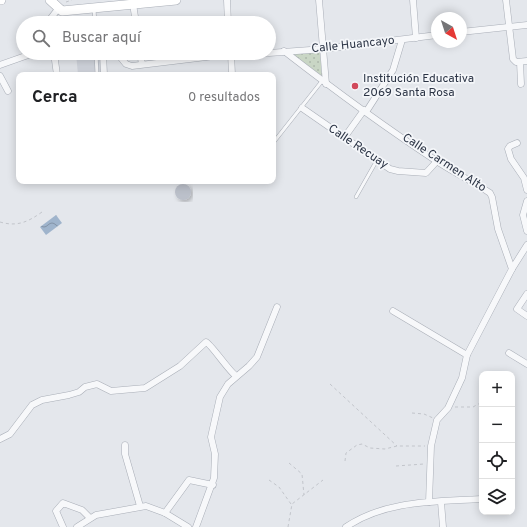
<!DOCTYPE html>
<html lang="es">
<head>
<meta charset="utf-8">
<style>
	:root { --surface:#fff; --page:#f2f2f2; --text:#202124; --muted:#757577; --line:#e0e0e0 }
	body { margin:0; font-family:Overpass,sans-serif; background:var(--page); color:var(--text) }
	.controls { position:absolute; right:12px; bottom:12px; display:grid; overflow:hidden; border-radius:8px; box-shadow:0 2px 10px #0003 }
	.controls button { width:36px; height:36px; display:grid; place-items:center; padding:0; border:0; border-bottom:1px solid var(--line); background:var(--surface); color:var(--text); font:20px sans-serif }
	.compass { position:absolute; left:431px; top:12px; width:36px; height:36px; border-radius:50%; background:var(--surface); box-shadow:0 2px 10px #0003; rotate:141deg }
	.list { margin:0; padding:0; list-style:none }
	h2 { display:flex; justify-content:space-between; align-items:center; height:52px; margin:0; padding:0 16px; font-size:17px }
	h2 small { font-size:13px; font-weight:400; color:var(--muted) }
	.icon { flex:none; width:22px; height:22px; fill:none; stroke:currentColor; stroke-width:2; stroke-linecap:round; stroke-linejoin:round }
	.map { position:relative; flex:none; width:527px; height:527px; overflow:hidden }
	.search { position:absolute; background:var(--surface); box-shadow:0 2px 10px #0003; left:16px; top:16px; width:260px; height:44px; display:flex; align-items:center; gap:10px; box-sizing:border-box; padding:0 14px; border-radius:22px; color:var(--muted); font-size:15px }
	.panel { position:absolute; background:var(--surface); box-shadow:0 2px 10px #0003; left:16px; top:72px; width:260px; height:112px; border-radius:8px }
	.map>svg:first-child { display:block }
	.built { fill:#d2d6de }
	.park { fill:url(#park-dots) }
	.water { fill:url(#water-waves) }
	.building { fill:#bbc0ca; filter:url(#shadow) }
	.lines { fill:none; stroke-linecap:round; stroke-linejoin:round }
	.service-casing { stroke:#a9aeb7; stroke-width:4 }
	.minor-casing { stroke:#a9aeb7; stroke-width:7 }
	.secondary-casing { stroke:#a9aeb7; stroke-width:10 }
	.path { stroke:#c2c5cb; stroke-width:1; stroke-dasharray:3 3; stroke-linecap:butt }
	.service { stroke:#f7f8fa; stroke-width:3 }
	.minor { stroke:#f7f8fa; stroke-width:6 }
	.secondary { stroke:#fff; stroke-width:9 }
	.poi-dot { fill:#d1495b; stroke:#f4f6f9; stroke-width:1.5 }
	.labels { text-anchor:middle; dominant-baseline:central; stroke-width:3.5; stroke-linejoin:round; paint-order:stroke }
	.street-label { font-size:12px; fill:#2b3445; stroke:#f4f6f9 }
	.poi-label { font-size:12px; fill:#2b3445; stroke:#f4f6f9; text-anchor:start }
</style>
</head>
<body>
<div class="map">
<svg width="527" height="527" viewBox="0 0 527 527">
	<defs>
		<pattern id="park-dots" width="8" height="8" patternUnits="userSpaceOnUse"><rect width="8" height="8" fill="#c9d6c5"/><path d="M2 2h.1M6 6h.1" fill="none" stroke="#adb8ab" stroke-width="1.8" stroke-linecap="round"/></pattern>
		<pattern id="water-waves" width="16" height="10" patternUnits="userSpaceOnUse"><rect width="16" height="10" fill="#9fb4cc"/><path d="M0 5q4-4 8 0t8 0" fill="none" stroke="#8293a7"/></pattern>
		<filter id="shadow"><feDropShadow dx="2" dy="2" stdDeviation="2" flood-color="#0004"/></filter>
	</defs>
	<rect width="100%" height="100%" fill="#e4e7ec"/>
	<!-- built -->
	<path class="built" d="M76,53H100L102,75H78Z"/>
	<!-- park -->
	<path class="park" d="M320,52L322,76L292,54Z"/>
	<!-- water -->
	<path class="water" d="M56,215L62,223L46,235L40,227Z"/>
	<!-- building -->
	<circle class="building" cx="183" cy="192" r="8"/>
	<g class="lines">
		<!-- service casing -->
		<g class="service-casing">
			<g id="service">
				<path d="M94,9L95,23"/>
				<path d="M96,53L97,75"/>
				<path d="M273,143L322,81"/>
				<path d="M356,197L377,160"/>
			</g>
		</g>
		<!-- minor casing -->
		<g class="minor-casing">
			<g id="minor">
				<path d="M227,0L228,23"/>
				<path d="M319,0L326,84"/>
				<path d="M413,0L416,38"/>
				<path d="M506,0L513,59L516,62L527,61"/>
				<path d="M133,4L136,23"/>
				<path d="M52,23L51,18L58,9"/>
				<path d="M461,32L527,25"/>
				<path d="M284,51C333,89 383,126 435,160C453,172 472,181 490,193L492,197L498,229L512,269L467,355L462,378L448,408L437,420L431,446L429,502"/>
				<path d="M54,53L57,75"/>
				<path d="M103,53L104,75"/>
				<path d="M117,53L126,64L132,66L231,54L266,53"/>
				<path d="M140,53L142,64"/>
				<path d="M231,53L232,75"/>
				<path d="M269,53L324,49L437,35"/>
				<path d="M520,62L521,84"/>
				<path d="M0,65L34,53"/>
				<path d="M0,76L8,91"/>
				<path d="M302,108L390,169L398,171L426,173L437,161"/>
				<path d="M366,112L393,70L402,40"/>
				<path d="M344,138L364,110"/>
				<path d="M517,143L510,146L508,149L511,159L524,178L527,190"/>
				<path d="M527,201L523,215L527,231"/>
				<path d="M512,269L527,245"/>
				<path d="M527,294L517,309L527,316"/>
				<path d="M393,311L467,355"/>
				<path d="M509,353L527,364"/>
				<path d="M0,439L10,434L32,405L42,400L69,395L79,392L85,387L97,384L111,391L145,388L180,366L206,342C211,344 228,370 236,376"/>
				<path d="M125,445V454L140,506"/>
				<path d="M441,502L443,527"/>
				<path d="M165,513L189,480L213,485"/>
				<path d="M63,527L56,511L63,503L82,510L90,518"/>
				<path d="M77,527L96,515L146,506L165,513L188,527"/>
				<path d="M196,527L214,478L215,454L211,437L220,397L228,384L249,366L257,357L277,307"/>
				<path d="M346,527C386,500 435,502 481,499"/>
			</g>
		</g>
		<!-- secondary casing -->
		<g class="secondary-casing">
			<g id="secondary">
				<path d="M0,0H1"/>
				<path d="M50,0L62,11L176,0"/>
			</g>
		</g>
		<!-- path -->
		<g class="path">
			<path d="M66,2L72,0"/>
			<path d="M0,222C17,227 28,222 42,212"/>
			<path d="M330,384L397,446"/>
			<path d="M455,407H473L482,402"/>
			<path d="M412,413L424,414L433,418"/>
			<path d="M345,461L346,453L357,445L362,444L370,448L385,449L397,446H425"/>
			<path d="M289,463L302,474L304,495"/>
			<path d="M396,466L424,464"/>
			<path d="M269,480L279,487L291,504"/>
			<path d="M288,527L292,504L323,480"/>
		</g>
		<!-- service -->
		<use href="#service" class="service"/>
		<!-- minor -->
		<use href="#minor" class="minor"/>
		<!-- secondary -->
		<use href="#secondary" class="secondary"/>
	</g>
	<!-- markers -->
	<circle class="poi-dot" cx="355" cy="86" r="4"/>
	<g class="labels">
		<!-- street labels -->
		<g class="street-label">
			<text transform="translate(353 45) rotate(-6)">Calle Huancayo</text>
			<text transform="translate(358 147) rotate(34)">Calle Recuay</text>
			<text transform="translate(444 163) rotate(33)">Calle Carmen Alto</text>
		</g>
		<!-- poi labels -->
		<g class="poi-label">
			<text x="363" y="79">Institución Educativa<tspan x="363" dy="14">2069 Santa Rosa</tspan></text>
		</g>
	</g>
</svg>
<div class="controls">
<button>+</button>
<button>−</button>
<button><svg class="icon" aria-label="locate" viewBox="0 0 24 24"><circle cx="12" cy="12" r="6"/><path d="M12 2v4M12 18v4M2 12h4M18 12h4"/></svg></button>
<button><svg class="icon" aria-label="layers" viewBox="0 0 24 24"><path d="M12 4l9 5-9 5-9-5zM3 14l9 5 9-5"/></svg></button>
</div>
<svg class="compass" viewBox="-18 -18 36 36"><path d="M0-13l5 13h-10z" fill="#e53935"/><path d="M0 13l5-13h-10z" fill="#757577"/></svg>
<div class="search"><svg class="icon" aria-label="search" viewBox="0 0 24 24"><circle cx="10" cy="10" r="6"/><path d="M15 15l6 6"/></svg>Buscar aquí</div>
<section class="panel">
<h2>Cerca<small>0 resultados</small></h2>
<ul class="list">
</ul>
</section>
</div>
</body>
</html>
